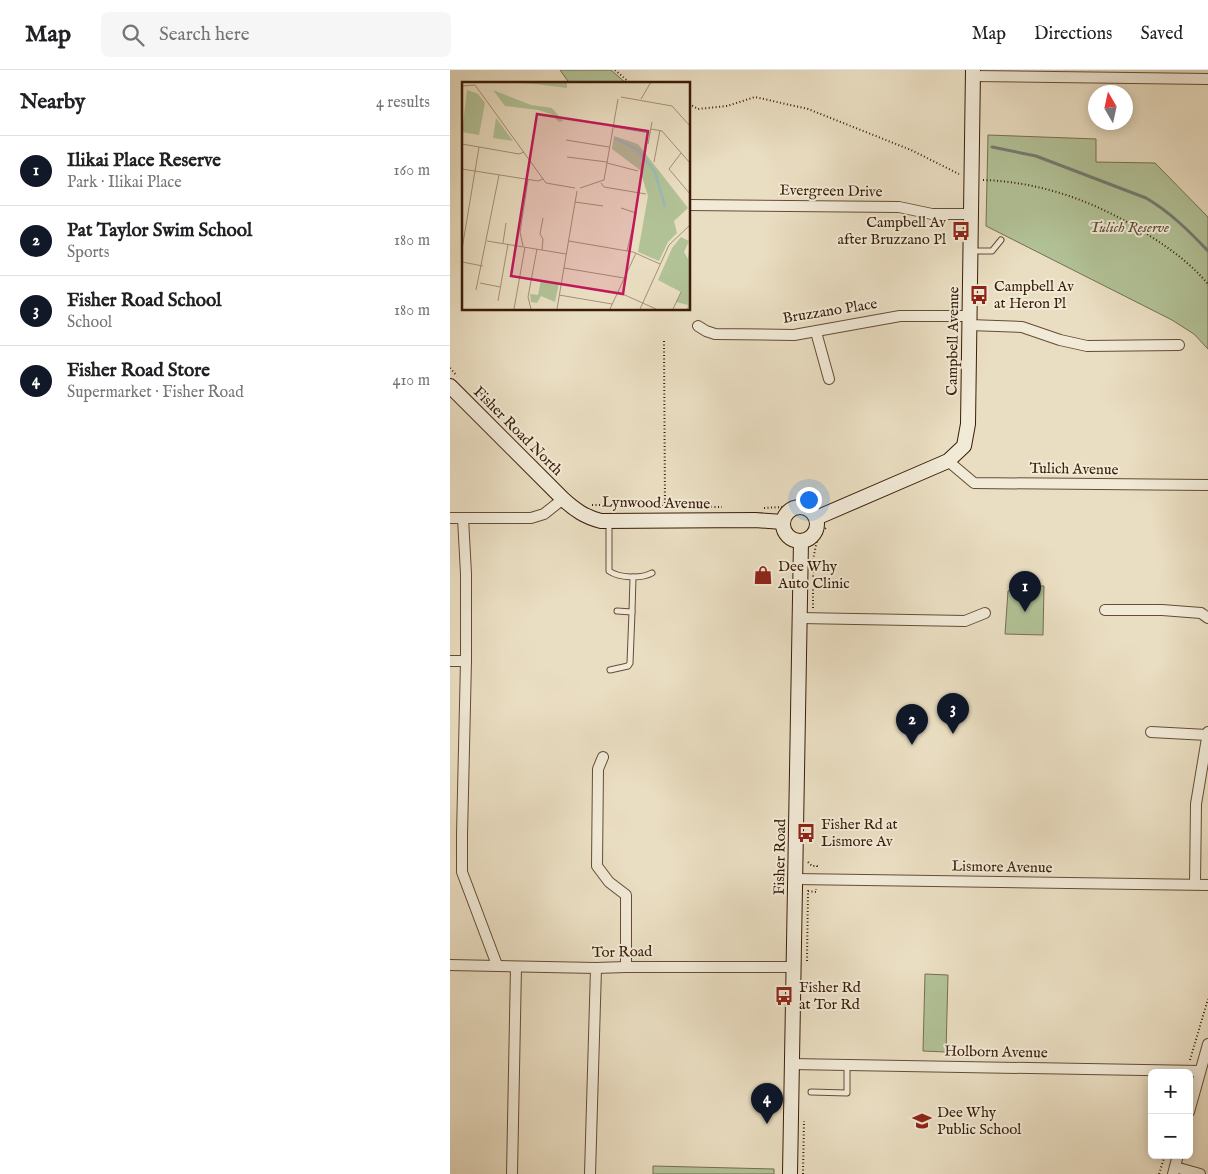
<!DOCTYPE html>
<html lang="en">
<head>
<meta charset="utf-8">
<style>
	:root { --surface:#fff; --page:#f6f6f6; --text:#202124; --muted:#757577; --line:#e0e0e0; --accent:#111827 }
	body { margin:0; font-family:"IM FELL English",serif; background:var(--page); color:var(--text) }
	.controls { position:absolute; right:15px; bottom:15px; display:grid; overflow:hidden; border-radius:8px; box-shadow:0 2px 12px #0003 }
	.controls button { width:45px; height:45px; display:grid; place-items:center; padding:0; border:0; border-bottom:1px solid var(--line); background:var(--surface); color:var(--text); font:25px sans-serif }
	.compass { position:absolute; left:638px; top:15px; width:45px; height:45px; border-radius:50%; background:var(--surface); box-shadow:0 2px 12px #0003; rotate:351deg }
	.you { position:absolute; left:358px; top:429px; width:18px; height:18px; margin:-12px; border:4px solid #fff; border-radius:50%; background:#1a73e8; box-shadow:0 0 0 8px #1a73e833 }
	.badge { display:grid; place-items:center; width:32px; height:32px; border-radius:50%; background:var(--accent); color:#fff; font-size:16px; font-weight:700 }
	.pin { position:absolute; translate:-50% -41px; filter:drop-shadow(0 1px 2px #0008) }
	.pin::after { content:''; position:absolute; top:26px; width:18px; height:15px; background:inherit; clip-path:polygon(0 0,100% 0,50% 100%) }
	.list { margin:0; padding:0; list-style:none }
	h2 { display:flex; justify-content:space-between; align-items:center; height:65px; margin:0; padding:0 20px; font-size:21px }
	h2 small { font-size:16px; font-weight:400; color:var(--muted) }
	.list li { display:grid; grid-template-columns:32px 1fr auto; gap:15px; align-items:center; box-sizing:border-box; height:70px; padding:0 20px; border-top:1px solid var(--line) }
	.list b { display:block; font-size:19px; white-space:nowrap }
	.list p { margin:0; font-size:16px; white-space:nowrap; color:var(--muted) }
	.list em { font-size:16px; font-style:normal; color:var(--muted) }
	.icon { flex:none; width:28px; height:28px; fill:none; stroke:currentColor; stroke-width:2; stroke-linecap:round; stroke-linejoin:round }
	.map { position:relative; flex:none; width:758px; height:1104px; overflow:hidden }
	header { display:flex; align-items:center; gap:30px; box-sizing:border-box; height:70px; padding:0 25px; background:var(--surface); border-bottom:1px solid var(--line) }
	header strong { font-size:24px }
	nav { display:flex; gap:28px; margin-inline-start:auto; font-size:18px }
	.search { width:350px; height:45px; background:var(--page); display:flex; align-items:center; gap:12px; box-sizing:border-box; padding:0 18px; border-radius:8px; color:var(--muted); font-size:19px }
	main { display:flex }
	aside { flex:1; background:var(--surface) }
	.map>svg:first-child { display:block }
	.green { fill:#b2c297; stroke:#766f50 }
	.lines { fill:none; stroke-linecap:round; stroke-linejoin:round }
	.stream { stroke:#747b73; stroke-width:3 }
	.lane-casing { stroke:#664c36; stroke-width:7 }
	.street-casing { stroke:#664c36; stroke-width:12 }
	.secondary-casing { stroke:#3a1c08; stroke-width:16 }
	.path { stroke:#3a1c08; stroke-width:2; stroke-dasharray:1 2.5; stroke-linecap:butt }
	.lane { stroke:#f1ead7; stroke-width:5 }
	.street { stroke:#f1ead7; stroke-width:10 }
	.secondary { stroke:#f1ead7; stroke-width:14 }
	.labels { text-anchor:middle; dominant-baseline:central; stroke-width:4; stroke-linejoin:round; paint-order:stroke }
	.street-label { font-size:15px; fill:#3a1c08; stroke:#f1ead7 }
	.poi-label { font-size:15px; fill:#3a1c08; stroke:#f1ead7; text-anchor:start }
	.park-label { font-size:15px; font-style:italic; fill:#5e4e33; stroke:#f1ead7 }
	.inset-river { fill:none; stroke:#9abbba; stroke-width:2.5 }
	.inset-road { fill:none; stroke:#a49078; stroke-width:1 }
	.view { fill:#c2185b; fill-opacity:0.15; stroke:#c2185b; stroke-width:2.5 }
	.inset-edge { fill:none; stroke:#3a1c08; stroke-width:2.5 }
</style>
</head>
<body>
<header>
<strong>Map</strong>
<div class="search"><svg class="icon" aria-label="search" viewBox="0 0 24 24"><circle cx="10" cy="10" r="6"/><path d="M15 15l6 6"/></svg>Search here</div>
<nav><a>Map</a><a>Directions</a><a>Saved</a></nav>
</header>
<main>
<aside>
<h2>Nearby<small>4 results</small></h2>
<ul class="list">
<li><span class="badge">1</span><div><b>Ilikai Place Reserve</b><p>Park · Ilikai Place</p></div><em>160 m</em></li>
<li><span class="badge">2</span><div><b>Pat Taylor Swim School</b><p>Sports</p></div><em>180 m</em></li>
<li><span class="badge">3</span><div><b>Fisher Road School</b><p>School</p></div><em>180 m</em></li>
<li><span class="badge">4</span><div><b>Fisher Road Store</b><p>Supermarket · Fisher Road</p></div><em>410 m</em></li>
</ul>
</aside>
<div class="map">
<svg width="758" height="1104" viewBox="0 0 758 1104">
	<rect width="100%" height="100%" fill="#eadec2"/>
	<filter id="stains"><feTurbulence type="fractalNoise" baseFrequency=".004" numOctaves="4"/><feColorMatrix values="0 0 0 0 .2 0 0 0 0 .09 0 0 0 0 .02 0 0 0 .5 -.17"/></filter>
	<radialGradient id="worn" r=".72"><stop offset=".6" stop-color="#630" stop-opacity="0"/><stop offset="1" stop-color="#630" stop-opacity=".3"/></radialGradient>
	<!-- green -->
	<g class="green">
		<path d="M110,0H161L177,14H120Z"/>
		<path d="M538,65L646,69V92L705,93L758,147V279L744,264L722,250L536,156Z"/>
		<path d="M575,516H594L593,565L555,564L558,521Z"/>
		<path d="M475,904L498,905L496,982L473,981Z"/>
		<path d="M203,1096L324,1099V1104H203Z"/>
	</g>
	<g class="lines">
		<!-- stream -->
		<path class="stream" d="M542,77L586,86L696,128C720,142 739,161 758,181"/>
		<!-- lane casing -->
		<g class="lane-casing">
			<g id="lane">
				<path d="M522,181H542L551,170"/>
				<path d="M159,451V501C169,508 191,509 202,503"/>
				<path d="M167,541L182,542L183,507"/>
				<path d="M160,600L178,596L180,593L182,542"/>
				<path d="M361,1022L397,1023V995"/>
			</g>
		</g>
		<!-- street casing -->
		<g class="street-casing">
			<g id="street">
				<path d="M523,6L758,9"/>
				<path d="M239,135L449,137L482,144H521"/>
				<path d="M519,255L572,257L610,270L637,276L729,275"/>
				<path d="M248,256L256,261L265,264L344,265L450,246H519"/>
				<path d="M366,262L379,309"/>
				<path d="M498,391L524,413L758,415"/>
				<path d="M0,448H81L94,444L113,429"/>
				<path d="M13,448L16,504V591L12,765V802L47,895"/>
				<path d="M655,540H712L751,543L758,548"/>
				<path d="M350,548L515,551L535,543"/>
				<path d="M0,591H16"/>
				<path d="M701,662L757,665"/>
				<path d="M153,687L148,699L147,796L159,812L176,825V897"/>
				<path d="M346,809L758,815"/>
				<path d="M745,814L746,734L758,662"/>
				<path d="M0,895L146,898L176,897H344"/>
				<path d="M341,994L750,1001"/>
				<path d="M739,1042L758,974"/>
				<path d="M725,1097L750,1104"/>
				<path d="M62,1104L66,897"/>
				<path d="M140,1104L146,898"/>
				<path d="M723,1104L728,1085"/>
			</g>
		</g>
		<!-- secondary casing -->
		<g class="secondary-casing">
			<g id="secondary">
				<path d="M0,316L113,429C125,440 135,447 151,451L305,450L333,452"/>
				<circle cx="350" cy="454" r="17"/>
				<path d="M366,448L498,391L514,376L518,354L523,0"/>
				<path d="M340,1104L351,471"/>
			</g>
		</g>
		<!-- path -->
		<g class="path">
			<path d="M165,0L181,14"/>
			<path d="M239,34L248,39L277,36L305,27L358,39L461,80L509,104"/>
			<path d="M533,110C594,112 649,133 700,166C722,180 741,194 758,214"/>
			<path d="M214,271L215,437"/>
			<path d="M0,298L7,306"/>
			<path d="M142,435L272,437"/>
			<path d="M314,438L332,437L344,432L366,436"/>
			<path d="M363,490L368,465L377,457"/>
			<path d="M363,538V497"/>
			<path d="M358,792L362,796H367V799"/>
			<path d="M357,891L358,821L366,822V819"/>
			<path d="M740,990L758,929"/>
			<path d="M353,1104L354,1051"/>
			<path d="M709,1104L715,1085"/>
		</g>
		<!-- lane -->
		<use href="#lane" class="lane"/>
		<!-- street -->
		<use href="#street" class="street"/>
		<!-- secondary -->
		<use href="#secondary" class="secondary"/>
	</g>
	<!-- icons -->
	<defs>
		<g id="bus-bare" transform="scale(1.5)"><path d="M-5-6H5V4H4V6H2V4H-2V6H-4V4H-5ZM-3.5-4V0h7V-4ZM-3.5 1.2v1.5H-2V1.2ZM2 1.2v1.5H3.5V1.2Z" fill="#8f2418" stroke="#f1ead7" stroke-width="2.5" paint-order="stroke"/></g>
		<g id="shop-bare" transform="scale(1.5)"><path d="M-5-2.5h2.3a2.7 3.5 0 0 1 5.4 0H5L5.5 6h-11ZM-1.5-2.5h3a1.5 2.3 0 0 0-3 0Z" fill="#8f2418" stroke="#f1ead7" stroke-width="2.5" paint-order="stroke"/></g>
		<g id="school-bare" transform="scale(1.5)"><path d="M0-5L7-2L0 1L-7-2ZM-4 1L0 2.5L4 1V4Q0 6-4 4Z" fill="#8f2418" stroke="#f1ead7" stroke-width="2.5" paint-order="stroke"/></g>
	</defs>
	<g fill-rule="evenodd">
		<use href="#bus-bare" x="511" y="161"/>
		<use href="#bus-bare" x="529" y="225"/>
		<use href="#shop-bare" x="313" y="505"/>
		<use href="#bus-bare" x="356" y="763"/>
		<use href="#bus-bare" x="334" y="926"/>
		<use href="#school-bare" x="472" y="1051"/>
	</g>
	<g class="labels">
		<!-- street labels -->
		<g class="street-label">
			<text transform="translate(381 121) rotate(1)">Evergreen Drive</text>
			<text transform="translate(380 241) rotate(-9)">Bruzzano Place</text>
			<text transform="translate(503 271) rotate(-89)">Campbell Avenue</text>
			<text transform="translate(68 361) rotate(45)">Fisher Road North</text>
			<text transform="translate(624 399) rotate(1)">Tulich Avenue</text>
			<text transform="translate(206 433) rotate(1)">Lynwood Avenue</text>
			<text transform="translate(330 787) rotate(-89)">Fisher Road</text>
			<text transform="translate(552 797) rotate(1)">Lismore Avenue</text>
			<text transform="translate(172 882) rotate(-1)">Tor Road</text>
			<text transform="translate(546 982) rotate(1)">Holborn Avenue</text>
		</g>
		<!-- poi labels -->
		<g class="poi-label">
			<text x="496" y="152" text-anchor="end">Campbell Av<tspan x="496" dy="17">after Bruzzano Pl</tspan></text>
			<text x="544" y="216">Campbell Av<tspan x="544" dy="17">at Heron Pl</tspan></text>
			<text x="328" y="496">Dee Why<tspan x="328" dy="17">Auto Clinic</tspan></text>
			<text x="371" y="754">Fisher Rd at<tspan x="371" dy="17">Lismore Av</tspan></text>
			<text x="349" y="917">Fisher Rd<tspan x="349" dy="17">at Tor Rd</tspan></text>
			<text x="487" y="1042">Dee Why<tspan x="487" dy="17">Public School</tspan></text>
		</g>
		<!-- park labels -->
		<g class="park-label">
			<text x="679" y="157">Tulich Reserve</text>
		</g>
	</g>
	<!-- overview -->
	<g transform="translate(12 12)">
		<rect width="228" height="228" fill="#eadec2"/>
		<path d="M49,0H105V6L73,2ZM5,8L16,12L23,21L17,53L0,50ZM31,8L69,23L90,26L101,39L97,40L89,32L76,28L43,24ZM34,36L40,44L51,59L31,56ZM152,54L176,62L226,126L212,139L215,151L206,160L197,179L176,170L186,114L178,88L150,67ZM219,155L227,159L222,170L226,177L227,167V227H225L226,223L214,220L219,210L196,198L210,166ZM79,198L97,201L93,220L79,214L75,221L69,220L68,212L76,213Z" fill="#b2c297"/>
		<path class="inset-river" d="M153,56L176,68L193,90L203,125"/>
		<path class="inset-road" d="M0,4L13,3L84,101L113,106M159,15L210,24L228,44M179,17L189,0M152,45L188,51M189,47L200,49L228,81M104,58L147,65M0,62L57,72L62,70M186,62L190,40M219,71L207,87L228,112M105,75L145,80M192,80L198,48M145,81L176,89M0,87L76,99L81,97M139,101L142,105L184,112M118,106L142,98L156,17M113,120L141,124M159,126L174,131L165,169M25,159L104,172M107,159L171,170L198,182M41,161L44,141M61,164L58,150L66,98M0,167L17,65M80,168L81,157L78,152L81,136M0,180L21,184M102,186L162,196M18,201L38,205M14,208L37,93M156,210L194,227M97,213L150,222M36,219L46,162M52,227L63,165M69,227L66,215L75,167M95,227L115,109M148,227L174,171M178,227L207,163L228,143M211,227L219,210"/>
		<path class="view" d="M75,32L186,49L161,212L49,194Z"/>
		<rect width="228" height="228" class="inset-edge"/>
	</g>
	<rect width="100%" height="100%" filter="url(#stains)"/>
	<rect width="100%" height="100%" fill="url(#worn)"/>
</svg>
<div class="controls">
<button>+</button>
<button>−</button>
</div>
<svg class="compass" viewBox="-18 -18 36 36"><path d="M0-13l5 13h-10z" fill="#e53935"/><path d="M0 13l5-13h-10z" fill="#757577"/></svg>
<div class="you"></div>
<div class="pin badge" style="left:575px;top:542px">1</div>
<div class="pin badge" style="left:462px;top:675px">2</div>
<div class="pin badge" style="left:503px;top:664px">3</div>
<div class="pin badge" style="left:317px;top:1054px">4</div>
</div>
</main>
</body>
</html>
